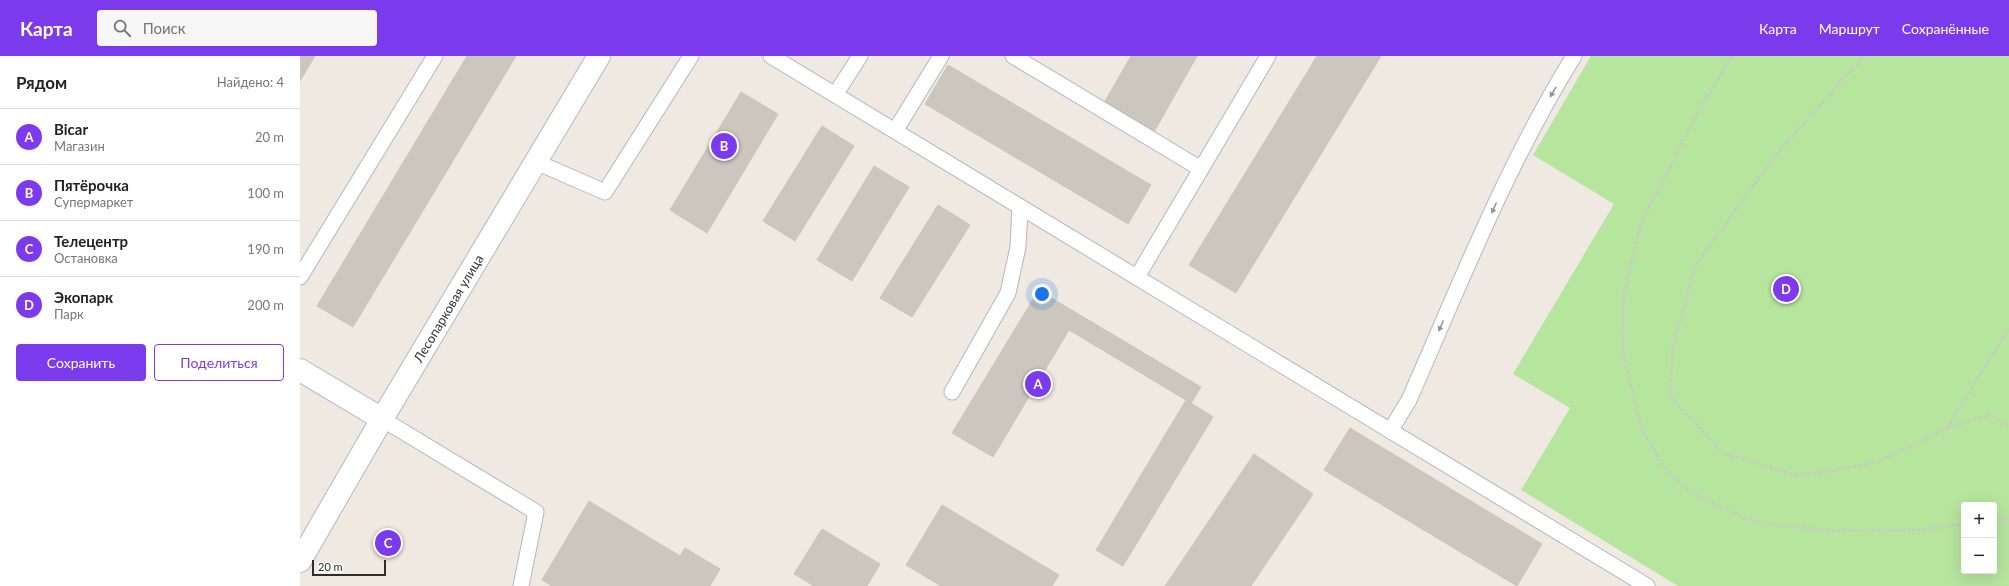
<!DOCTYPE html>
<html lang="ru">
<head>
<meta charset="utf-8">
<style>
	:root { --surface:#fff; --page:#f6f6f6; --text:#222; --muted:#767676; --line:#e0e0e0; --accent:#7c3aed }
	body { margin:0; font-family:Lato,sans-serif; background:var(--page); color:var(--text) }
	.controls { position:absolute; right:12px; bottom:12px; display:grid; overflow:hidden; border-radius:4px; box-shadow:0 4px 16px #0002 }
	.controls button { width:36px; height:36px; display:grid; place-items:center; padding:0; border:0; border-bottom:1px solid var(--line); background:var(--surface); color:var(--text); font:20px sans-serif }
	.scale { position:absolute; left:12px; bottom:10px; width:74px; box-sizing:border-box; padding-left:4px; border:2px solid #2e2e2e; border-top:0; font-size:11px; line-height:14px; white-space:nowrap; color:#2e2e2e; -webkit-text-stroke:3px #fff; paint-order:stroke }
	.you { position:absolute; left:742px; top:238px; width:14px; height:14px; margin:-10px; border:3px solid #fff; border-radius:50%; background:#1a73e8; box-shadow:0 0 0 6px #1a73e833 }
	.badge { display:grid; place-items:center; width:26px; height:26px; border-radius:50%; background:var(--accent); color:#fff; font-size:13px; font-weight:700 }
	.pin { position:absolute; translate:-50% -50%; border:2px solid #fff; box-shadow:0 1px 4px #0006 }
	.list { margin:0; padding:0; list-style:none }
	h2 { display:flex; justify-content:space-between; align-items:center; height:52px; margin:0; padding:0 16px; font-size:17px }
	h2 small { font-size:13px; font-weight:400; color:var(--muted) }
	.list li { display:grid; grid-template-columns:26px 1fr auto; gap:12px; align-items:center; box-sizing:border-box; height:56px; padding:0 16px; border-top:1px solid var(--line) }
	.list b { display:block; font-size:15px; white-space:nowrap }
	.list p { margin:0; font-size:13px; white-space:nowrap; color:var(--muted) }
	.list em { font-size:13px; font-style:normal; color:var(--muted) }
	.actions { display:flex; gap:8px; padding:12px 16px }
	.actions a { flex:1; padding:9px 0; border:1px solid var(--accent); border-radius:4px; text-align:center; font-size:14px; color:var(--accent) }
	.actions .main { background:var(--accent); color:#fff }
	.icon { flex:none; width:22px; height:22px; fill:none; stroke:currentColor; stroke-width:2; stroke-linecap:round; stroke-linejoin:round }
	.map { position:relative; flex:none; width:1709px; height:530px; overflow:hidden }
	header { display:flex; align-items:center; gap:24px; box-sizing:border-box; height:56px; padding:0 20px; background:var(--accent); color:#fff }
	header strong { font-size:19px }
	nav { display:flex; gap:22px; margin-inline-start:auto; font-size:14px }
	.search { width:280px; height:36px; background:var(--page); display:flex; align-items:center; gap:10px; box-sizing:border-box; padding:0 14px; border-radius:4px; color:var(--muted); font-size:15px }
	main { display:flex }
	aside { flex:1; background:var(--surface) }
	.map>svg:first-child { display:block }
	.green { fill:#b6e59e; fill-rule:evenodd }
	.building { fill:#cbc7bf; stroke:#cbc5ba }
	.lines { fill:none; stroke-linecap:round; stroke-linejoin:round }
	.lane-casing { stroke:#b4b7c1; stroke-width:17 }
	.secondary-casing { stroke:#b4b7c1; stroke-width:24 }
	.path { stroke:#c9c9c9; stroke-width:2.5; stroke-dasharray:3 2; stroke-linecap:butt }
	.lane { stroke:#fff; stroke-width:15 }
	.secondary { stroke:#fff; stroke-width:22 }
	.oneway { fill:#969696 }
	.labels { text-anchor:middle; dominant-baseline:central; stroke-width:3.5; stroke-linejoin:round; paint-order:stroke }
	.street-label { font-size:13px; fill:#2e2e2e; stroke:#fff }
</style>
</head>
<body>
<header>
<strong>Карта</strong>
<div class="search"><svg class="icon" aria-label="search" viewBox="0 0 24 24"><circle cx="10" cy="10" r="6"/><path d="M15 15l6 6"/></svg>Поиск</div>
<nav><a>Карта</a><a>Маршрут</a><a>Сохранённые</a></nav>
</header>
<main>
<aside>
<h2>Рядом<small>Найдено: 4</small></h2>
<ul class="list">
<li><span class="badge">A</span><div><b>Bicar</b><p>Магазин</p></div><em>20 m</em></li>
<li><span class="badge">B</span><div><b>Пятёрочка</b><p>Супермаркет</p></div><em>100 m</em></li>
<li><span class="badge">C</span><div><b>Телецентр</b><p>Остановка</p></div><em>190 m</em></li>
<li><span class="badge">D</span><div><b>Экопарк</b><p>Парк</p></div><em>200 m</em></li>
</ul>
<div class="actions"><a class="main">Сохранить</a><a>Поделиться</a></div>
</aside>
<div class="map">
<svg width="1709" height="530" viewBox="0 0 1709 530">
	<rect width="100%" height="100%" fill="#efe9e1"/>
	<!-- green -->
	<path class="green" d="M1291,0H1709V530H1378L1221,434L1270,352L1213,318L1314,148L1233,99ZM1664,449H1694V515H1664Z"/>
	<!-- building -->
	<g class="building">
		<path d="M0,0H15L0,25Z"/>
		<path d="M167,0H216L53,271L17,250Z"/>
		<path d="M831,0H897L854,76L804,47Z"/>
		<path d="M1017,0H1081L936,237L889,209Z"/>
		<path d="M648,9L851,129L828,168L625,48Z"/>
		<path d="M441,36L478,58L407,177L370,154Z"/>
		<path d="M522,70L554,90L495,185L463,165Z"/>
		<path d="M574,110L609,131L552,225L517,204Z"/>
		<path d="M638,149L670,169L612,261L580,242Z"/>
		<path d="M738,234L901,331L891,347L913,361L823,510L796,494L886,344L729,250Z"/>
		<path d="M729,250L769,274L693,401L652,377Z"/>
		<path d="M1050,372L1242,488L1217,530L1024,414Z"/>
		<path d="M954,398L1013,438L951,530H865Z"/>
		<path d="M289,445L380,500L385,492L420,513L410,530H252L242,524Z"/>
		<path d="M642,449L759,519L752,530H641L606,509Z"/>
		<path d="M522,473L580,508L567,530H514L494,518Z"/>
	</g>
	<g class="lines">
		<!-- lane casing -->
		<g class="lane-casing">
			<g id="lane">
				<path d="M471,0L1347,530"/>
				<path d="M713,0L901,113"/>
				<path d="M535,39L560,0"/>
				<path d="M595,75L641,0"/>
				<path d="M236,106L305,136L391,0"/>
				<path d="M0,221L135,0"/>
				<path d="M837,221L968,0"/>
				<path d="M652,336L708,237L718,191L720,151"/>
				<path d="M82,363L236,456L221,530"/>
				<path d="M1090,375L1109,344C1160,228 1207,108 1274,0"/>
			</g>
		</g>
		<!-- secondary casing -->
		<g class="secondary-casing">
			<g id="secondary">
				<path d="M0,314L82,363"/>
				<path id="s1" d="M0,505L82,363L299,0"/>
			</g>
		</g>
		<!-- path -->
		<g class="path">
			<path d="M1432,0L1399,54L1341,167L1323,242V298L1342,373L1365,413L1383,430L1413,448L1456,466L1530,475L1621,474L1664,468"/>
			<path d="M1564,0L1476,99L1395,210L1373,290L1370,340L1423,397L1497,420L1576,407L1647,372L1689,359L1709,370"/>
			<path d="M1647,371L1709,273"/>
			<path d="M1694,464L1709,461"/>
		</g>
		<!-- lane -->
		<use href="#lane" class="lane"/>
		<!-- secondary -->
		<use href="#secondary" class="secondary"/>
	</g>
	<!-- one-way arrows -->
	<defs><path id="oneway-solid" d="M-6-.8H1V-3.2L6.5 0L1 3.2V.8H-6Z"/></defs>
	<g class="oneway">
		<use href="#oneway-solid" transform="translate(1253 36) rotate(120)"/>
		<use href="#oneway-solid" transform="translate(1194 152) rotate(114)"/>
		<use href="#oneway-solid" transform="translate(1141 270) rotate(114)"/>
	</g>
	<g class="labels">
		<!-- street labels -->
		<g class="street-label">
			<text stroke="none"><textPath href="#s1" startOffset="293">Лесопарковая улица</textPath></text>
		</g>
	</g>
</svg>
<div class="controls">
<button>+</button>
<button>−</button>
</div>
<div class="scale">20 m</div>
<div class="you"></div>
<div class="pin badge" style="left:738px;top:328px">A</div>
<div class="pin badge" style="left:424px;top:90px">B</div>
<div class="pin badge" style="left:88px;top:487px">C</div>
<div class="pin badge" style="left:1486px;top:233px">D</div>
</div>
</main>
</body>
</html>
